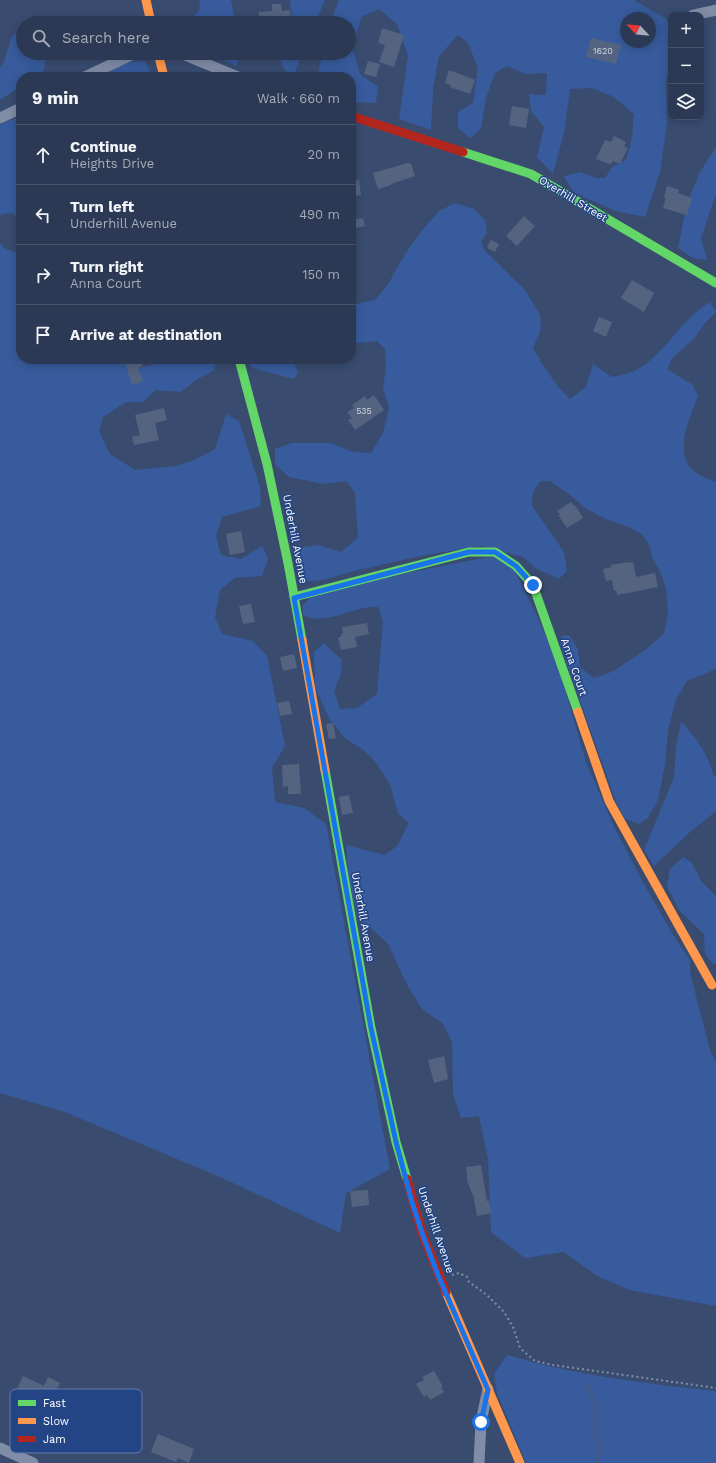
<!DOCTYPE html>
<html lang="en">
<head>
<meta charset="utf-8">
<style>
	:root { --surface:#2b3954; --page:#37445e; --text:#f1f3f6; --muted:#a6acb8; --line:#47536b }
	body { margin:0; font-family:"Work Sans",sans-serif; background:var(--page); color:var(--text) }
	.controls { position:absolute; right:12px; top:12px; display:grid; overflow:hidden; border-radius:8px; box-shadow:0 2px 10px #0003 }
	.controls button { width:36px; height:36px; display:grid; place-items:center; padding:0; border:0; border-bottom:1px solid var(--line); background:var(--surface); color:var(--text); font:20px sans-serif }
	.compass { position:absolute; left:620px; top:12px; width:36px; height:36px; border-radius:50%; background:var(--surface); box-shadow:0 2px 10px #0003; rotate:296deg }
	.stop { position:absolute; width:12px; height:12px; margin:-9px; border:3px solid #1a73e8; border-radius:50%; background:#fff }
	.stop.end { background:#1a73e8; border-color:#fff; box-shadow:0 1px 4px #0008 }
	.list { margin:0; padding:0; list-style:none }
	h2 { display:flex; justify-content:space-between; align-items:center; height:52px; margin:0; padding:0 16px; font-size:17px }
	h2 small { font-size:13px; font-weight:400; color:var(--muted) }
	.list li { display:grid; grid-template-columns:26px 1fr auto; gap:12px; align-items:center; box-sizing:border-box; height:60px; padding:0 16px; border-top:1px solid var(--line) }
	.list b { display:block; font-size:15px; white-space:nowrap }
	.list p { margin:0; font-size:13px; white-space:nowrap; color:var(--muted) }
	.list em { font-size:13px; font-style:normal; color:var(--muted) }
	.icon { flex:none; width:22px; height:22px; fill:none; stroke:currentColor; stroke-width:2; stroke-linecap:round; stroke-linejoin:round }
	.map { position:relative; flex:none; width:716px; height:1463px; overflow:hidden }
	.search { position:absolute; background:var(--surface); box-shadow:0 2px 10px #0003; left:16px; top:16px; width:340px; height:44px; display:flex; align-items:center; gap:10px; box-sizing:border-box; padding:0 14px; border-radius:22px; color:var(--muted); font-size:15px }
	.panel { position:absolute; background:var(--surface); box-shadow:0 2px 10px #0003; left:16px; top:72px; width:340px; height:292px; border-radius:16px }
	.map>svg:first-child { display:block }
	.green { fill:#375b9c; fill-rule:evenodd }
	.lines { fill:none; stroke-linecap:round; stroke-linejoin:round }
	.stream { stroke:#425988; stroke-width:3.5 }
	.building { fill:#546480 }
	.path { stroke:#808da6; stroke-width:2; stroke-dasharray:2 3; stroke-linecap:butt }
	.street { stroke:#808da6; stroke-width:11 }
	.fast { stroke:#63d668; stroke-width:9 }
	.slow { stroke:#ff974d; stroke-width:9 }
	.jam { stroke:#b3261e; stroke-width:9 }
	.route { stroke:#1a73e8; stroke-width:5 }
	.labels { text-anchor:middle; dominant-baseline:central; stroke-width:3; stroke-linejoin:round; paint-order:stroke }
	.number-label { font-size:9px; fill:#d4d8df }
	.street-label { font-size:11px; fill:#fff; stroke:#234586 }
	.key { fill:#234586; stroke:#657daa; stroke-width:1 }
	.key-label { font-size:11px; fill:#fff }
</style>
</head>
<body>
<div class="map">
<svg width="716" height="1463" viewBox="0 0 716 1463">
	<rect width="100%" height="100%" fill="#394c70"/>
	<!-- green -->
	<g class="green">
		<path d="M200,0H231L235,23H196L193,17L199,11Z"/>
		<path d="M290,0H325L315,23H292Z"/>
		<path d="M339,0H634L671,22V66L666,80L667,122L660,172L645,217L616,211L573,192L564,176L580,172L596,178H605L612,167L626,160L632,138L634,114L614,97L592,88L570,89L564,133L553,174L537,157L544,127L531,111L529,94L546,95L547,73L525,74L507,66L495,73L486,98L481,129L470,138L458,128V112L473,103L478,68L468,43L458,35L439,56L433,89L431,130L399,119L408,56L397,24L379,9L361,17L353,50L360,74L378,87L376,103L351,102V77H319V68L323,53H349V23H330ZM626,18H650V42H626Z"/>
		<path d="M23,28V53H46L44,70L34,77H21V86L0,100V68L4,62L12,36Z"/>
		<path d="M210,53H242L236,66Z"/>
		<path d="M278,53H303L293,77H290L282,65Z"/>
		<path d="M145,61L152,77H96L129,62Z"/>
		<path d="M20,116L21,117V220L12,213L1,214L0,217V125Z"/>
		<path d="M716,147V194L701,238L707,260L693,258L678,248L687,203L700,172Z"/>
		<path d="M455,203L474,209L485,220L487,233L481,241L484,250L525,290L540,315L541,329L533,348C544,367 554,384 570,399L586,387L593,364L612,377C620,375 629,374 636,370C666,354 680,319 710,302L716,312L703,325L694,339L673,357L667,369L693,385L698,396C690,416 676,447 689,466C695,474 707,479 716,482V669L687,681L676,700L668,730L665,764L658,800L648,818L639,824L625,819L616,802L560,644L562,636L569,635L578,649L580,667L594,678L614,671L645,650L664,634L668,613L666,588L660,571L652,557L650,547L643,535L629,527L606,519L585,508L569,494L550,481H541C534,489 531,495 532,506L564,552L567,571L559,579L537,569L523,557L482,546L425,555L354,571L323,580L300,582L295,565L298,548L318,545L341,552L358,538L355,493L346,481L324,484L289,477L275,464V449L292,443H331L353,452L371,453L383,433L389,408L383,388L386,368L385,349L377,341L351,344V305L375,300L389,283L396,269L409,248L425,227L439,211Z"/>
		<path d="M0,243L4,248L21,255V359H123L129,370L151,365L167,359H218L214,370L196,380L181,392L156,390L143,402H126L103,417L99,431L110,454L135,470L175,466L195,460L215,449L226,414L239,421L260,487L261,506L222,517L216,536L221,555L241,559L262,546L268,559L262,576L235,578L220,590L215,617L222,634L253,641L267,656L285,746L272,768L275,802L304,808L326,824L390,1169L346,1193L340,1233L220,1177L65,1112L0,1093Z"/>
		<path d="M246,359H291L298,371L294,379L252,368Z"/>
		<path d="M493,556L513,567L537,616L557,662L586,762L614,827L644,884L675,938L690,960V971L696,996L710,1050L716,1062V1306L630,1290L597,1276L564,1252L525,1258L491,1232L488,1159L479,1116L461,1118L453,1094L452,1042L443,1024L421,1008L404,979L389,945L369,926L358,920L348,875L346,845L385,855L397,846L409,823L398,813L390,784L374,760L362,749L346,739L330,720L315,688L314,652L324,643L342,660L341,673L334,691L340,709L357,708L377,694L383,621L378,607C355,605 327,627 303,615V605L311,597L391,576Z"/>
		<path d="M681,722C697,738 708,755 714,776H716V811L689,833L654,866L644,850L674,777L676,748Z"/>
		<path d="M683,857L692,863L701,881L716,896V964H713L705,954L704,934L680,911L667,887L670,869Z"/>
		<path d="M507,1355C575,1375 646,1384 716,1391V1463H526L497,1393L494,1374Z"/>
	</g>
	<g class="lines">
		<!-- stream -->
		<path class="stream" d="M587,1385L595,1403V1436L602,1446L597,1456L598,1463"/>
	</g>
	<!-- building -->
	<g class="building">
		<path d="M272,4H281L282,11L290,10L291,23H259V12L272,11Z"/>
		<path d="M382,28L404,35L394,67L379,62L385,45L378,43Z"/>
		<path d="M591,38L621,45L616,64L586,57Z"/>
		<path d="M368,61L380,64L376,77L364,74Z"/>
		<path d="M449,70L475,80L470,94L450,87L451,85L445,83Z"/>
		<path d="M512,106L529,109L526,128L509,125Z"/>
		<path d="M614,136L626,142L624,146L628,148L620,164L613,161L611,164L609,163V164L596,159L605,140L611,142Z"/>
		<path d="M408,163L411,164L415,176L391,184V185L378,189L373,173Z"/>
		<path d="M359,180L361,195L351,197V182Z"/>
		<path d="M667,186L679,190L678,193L692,198L687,215L663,208L666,198H664Z"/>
		<path d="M524,216L535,226L517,246L506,236Z"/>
		<path d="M363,218L365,226L351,229V220Z"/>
		<path d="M491,240L499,244L495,252L487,248Z"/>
		<path d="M632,280L654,293L644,312L621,298Z"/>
		<path d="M599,317L612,322L606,337L593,331Z"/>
		<path d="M124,359H141L143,366L138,368L143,381L132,385Z"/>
		<path d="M374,395L384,410L355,430L348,420L352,418L347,412L354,408L352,405L365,396L367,400Z"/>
		<path d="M164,408L167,420L155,423L159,440L134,445L132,437L140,435L135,415Z"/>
		<path d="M571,502L574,506L575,505L583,518L567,528L558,515H560L557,511Z"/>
		<path d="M241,531L245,552L230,555L226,534Z"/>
		<path d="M628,562V563L633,562L636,577L655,573L658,587L617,595V591H614L612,580L606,581L603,569L612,567L611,565Z"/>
		<path d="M251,604L255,622L243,624L239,606Z"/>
		<path d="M367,623L369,634L355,637L357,647L341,650L338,637H341V634H343L342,627Z"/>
		<path d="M294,654L297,668L283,671L280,657Z"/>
		<path d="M289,701L292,714L280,716L277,703Z"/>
		<path d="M333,723L336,738L329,739L326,724Z"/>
		<path d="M299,764L301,794H288V786L283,787L282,765Z"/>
		<path d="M349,795L353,813L342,815L339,797Z"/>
		<path d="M444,1056L448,1079L434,1083L428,1060Z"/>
		<path d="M481,1165L487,1201H489L491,1213L477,1216L473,1194H472L469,1185H468L466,1167Z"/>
		<path d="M368,1190L369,1205L352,1207L350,1191Z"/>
		<path d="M434,1371L443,1387H441L444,1392L430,1400L427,1395L424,1397L416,1384L424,1380L422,1377Z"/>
		<path d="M23,1376L44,1386L48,1377L60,1383L56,1391L68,1397L62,1411L52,1406L50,1411L14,1395Z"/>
		<path d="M158,1434L194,1449L189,1463L178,1458L176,1462L151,1452Z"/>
	</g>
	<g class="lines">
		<!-- path -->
		<path class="path" d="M452,1275L459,1273L467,1277L469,1282L487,1295L504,1312L513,1327L520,1348L535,1361L553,1365L716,1388"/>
		<!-- street -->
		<g class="street">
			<path d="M693,15L716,10"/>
			<path d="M180,53L238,77"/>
			<path d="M85,77L135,53"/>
			<path d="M0,118L21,108"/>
			<path d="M0,1448L33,1463"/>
			<path d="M479,1463L481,1422L488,1389"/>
		</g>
		<!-- fast -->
		<g class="fast">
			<path d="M463,152L531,174L716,283"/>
			<path d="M239,359L267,464L288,563L302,640"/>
			<path d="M294,597L469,552H495L516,566L533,585L578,712"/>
			<path d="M325,770L371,1028L396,1142L407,1179"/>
		</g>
		<!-- slow -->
		<g class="slow">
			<path d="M146,0L151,23"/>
			<path d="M158,53L164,77"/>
			<path d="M302,640L325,770"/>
			<path d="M578,712L609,801L712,985"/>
			<path d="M446,1292L520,1463"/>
		</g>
		<!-- jam -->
		<g class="jam">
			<path d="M351,116L463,152"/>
			<path d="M407,1179L422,1233L446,1292"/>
		</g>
	</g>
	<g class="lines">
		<!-- route -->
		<path class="route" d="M481,1422L488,1390L438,1275L422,1233L412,1202L396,1142L371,1028L294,598L469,552H495L516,566L533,585"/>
	</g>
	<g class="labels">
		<!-- number labels -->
		<g class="number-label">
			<text x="603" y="51">1620</text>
			<text x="364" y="411">535</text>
		</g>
		<!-- street labels -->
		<g class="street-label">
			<text transform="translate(573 199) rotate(31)">Overhill Street</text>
			<text transform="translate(295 539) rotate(79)">Underhill Avenue</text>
			<text transform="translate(574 667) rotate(71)">Anna Court</text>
			<text transform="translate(363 917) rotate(80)">Underhill Avenue</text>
			<text transform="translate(436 1230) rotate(71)">Underhill Avenue</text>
		</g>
	</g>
	<!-- legend -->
	<rect x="10" y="1389" width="132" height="64" rx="6" class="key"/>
	<rect x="18" y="1400" width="18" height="6" fill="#63d668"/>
	<rect x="18" y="1418" width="18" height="6" fill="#ff974d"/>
	<rect x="18" y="1436" width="18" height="6" fill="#b3261e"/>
	<g class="key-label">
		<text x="43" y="1407">Fast</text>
		<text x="43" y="1425">Slow</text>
		<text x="43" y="1443">Jam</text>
	</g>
</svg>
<div class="controls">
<button>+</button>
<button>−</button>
<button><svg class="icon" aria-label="layers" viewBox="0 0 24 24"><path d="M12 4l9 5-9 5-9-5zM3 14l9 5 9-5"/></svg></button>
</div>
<svg class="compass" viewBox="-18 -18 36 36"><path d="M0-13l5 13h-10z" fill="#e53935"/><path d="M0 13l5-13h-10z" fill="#a6acb8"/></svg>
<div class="stop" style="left:481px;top:1422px"></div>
<div class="stop end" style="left:533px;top:585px"></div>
<div class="search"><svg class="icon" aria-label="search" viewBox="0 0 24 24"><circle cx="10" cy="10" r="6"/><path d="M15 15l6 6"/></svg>Search here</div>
<section class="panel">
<h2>9 min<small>Walk · 660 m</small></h2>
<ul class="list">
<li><svg class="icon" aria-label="ahead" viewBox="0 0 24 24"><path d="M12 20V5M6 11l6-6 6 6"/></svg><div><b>Continue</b><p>Heights Drive</p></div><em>20 m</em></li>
<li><svg class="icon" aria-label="left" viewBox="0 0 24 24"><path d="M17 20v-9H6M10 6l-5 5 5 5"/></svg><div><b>Turn left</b><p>Underhill Avenue</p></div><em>490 m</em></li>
<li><svg class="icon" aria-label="right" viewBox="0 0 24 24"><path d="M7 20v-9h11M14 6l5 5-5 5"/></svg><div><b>Turn right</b><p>Anna Court</p></div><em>150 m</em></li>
<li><svg class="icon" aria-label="arrive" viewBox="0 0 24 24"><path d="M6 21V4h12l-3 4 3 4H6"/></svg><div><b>Arrive at destination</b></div></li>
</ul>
</section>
</div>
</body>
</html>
